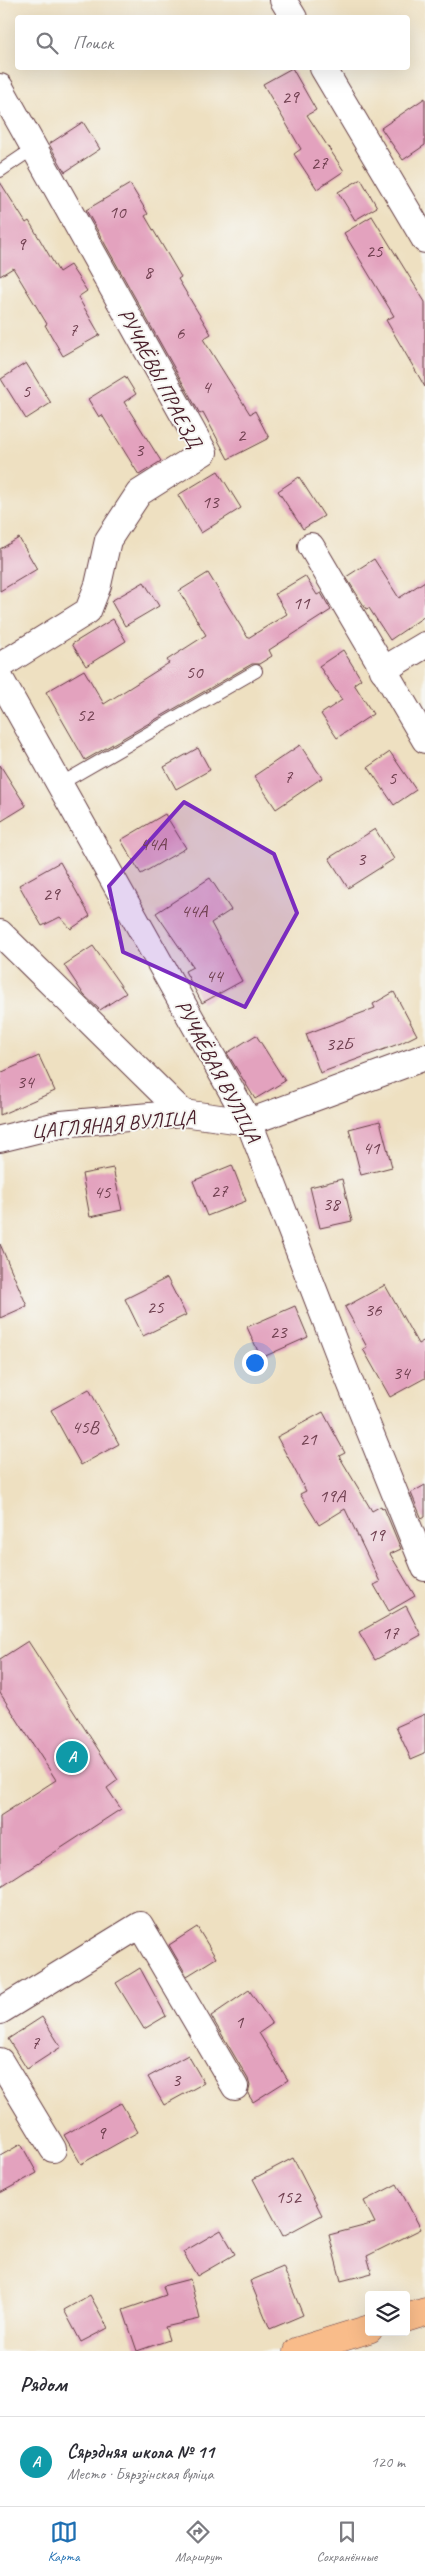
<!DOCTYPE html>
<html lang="ru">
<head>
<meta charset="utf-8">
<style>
	:root { --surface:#fff; --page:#f2f2f3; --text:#2b2b33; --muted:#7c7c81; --line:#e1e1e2; --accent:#1f6fb2 }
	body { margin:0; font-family:Caveat,sans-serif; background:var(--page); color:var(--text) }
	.controls { position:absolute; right:15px; bottom:15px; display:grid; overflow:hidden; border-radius:5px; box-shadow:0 5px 20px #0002 }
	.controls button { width:45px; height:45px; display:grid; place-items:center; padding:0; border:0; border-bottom:1px solid var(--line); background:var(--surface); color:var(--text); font:25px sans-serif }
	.you { position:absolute; left:254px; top:1362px; width:18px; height:18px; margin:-12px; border:4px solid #fff; border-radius:50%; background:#1a73e8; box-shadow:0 0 0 8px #1a73e833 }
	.badge { display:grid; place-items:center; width:32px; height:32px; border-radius:50%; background:var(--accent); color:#fff; font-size:16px; font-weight:700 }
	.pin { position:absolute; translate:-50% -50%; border:2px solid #fff; box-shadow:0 1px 5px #0006 }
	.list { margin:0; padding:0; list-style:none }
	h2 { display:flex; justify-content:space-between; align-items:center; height:65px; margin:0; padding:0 20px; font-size:21px }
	h2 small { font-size:16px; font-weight:400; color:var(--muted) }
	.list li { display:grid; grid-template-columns:32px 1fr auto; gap:15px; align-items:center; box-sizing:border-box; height:90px; padding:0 20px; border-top:1px solid var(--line) }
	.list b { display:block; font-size:19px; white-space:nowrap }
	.list p { margin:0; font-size:16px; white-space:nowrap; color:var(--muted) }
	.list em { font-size:16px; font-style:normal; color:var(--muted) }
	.icon { flex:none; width:28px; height:28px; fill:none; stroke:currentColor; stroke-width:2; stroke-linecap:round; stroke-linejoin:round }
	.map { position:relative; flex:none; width:425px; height:2351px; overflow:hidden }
	.search { position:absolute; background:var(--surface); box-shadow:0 5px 20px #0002; left:15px; right:15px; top:15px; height:55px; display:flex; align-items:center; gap:12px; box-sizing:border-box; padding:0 18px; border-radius:5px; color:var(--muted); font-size:19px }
	.sheet { height:155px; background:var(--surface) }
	nav { display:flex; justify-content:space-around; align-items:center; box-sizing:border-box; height:70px; border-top:1px solid var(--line); background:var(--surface); font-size:14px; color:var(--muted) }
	nav a { display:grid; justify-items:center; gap:2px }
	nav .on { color:var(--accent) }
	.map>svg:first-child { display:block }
	.building { fill:#e3a2be }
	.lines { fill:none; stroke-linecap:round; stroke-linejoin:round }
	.lane-casing { stroke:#633c42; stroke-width:14 }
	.street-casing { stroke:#633c42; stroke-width:28 }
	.primary-casing { stroke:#633c42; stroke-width:29 }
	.lane { stroke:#fff; stroke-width:12 }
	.street { stroke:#fff; stroke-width:26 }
	.primary { stroke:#f9bc8a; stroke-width:28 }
	.marked { fill:#7b2cbf; fill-opacity:0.2; stroke:#7b2cbf; stroke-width:4; stroke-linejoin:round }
	.labels { text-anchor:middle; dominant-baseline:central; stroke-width:4; stroke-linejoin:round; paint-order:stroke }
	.number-label { font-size:19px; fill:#704050 }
	.street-label { font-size:21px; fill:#4a1f2b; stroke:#f6f6f2 }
</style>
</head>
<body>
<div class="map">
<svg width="425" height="2351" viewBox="0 0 425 2351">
	<rect width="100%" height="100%" fill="#f6f6f2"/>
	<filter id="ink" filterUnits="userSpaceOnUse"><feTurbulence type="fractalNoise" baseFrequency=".02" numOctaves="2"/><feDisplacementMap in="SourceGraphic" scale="10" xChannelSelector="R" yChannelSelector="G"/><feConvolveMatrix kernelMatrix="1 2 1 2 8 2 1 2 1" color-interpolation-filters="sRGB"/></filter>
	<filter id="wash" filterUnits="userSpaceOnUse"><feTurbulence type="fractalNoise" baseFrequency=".0096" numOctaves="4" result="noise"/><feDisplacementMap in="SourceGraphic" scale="20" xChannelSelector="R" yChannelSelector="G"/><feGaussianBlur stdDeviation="1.12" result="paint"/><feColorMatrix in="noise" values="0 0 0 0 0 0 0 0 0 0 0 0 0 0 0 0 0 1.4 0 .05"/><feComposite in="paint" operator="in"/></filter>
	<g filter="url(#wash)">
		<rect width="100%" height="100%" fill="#eee0c1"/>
		<g id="blocks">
			<!-- building -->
			<g class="building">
				<path d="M292,68L316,110L307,115L344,171L317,189L294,154L301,149L263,84Z"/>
				<path d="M425,98V145L403,160L381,128Z"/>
				<path d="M83,122L100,149L65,172L49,144Z"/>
				<path d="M361,179L377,207L355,220L338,192Z"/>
				<path d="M0,182L26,223L29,221L59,272L70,265L87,291L78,297L100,335L63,356L45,325L47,324L13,268L0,276Z"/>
				<path d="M130,184L148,214L145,216L181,277L178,279L211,334L203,339L250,414L255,411L269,438L228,459L203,412L200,414L86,210Z"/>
				<path d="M372,216L425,302V387L386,320L394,316L344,233Z"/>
				<path d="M26,363L51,403L26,419L1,379Z"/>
				<path d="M125,376L136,394L124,402L161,461L139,475L102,415L99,417L88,399Z"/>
				<path d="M218,471L241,508L201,533L178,495Z"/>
				<path d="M299,477L324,516L303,529L278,491Z"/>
				<path d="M19,538L37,569L0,591V549Z"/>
				<path d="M374,559L399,598L425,581V616L390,640L369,608L366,609L346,577Z"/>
				<path d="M208,573L248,638L287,614L275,594L305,576L317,595L321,593L331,610L269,650L272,656L259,664H252L85,760L46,692L84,670L104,704L169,663L167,660L206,635L179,591Z"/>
				<path d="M144,582L159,606L125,626L111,601Z"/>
				<path d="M113,619L126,641L86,666L72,644Z"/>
				<path d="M343,650L361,679L354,684L373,714L337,738L321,714L342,700L319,666Z"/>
				<path d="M300,745L322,778L276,809L254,776Z"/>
				<path d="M198,748L210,770L176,789L164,767Z"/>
				<path d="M390,752L416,790L394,805L368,767Z"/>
				<path d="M0,765L26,806L0,822Z"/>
				<path d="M165,814L186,848L141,874L121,840Z"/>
				<path d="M375,829L394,859L348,888L329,858Z"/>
				<path d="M60,862L90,916L71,929L60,917L42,926L19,885Z"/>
				<path d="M210,878L231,910L211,923L242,981L202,1003L185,971L193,967L156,913Z"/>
				<path d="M93,946L126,993L100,1010L84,995L64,965Z"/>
				<path d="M394,992L417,1035L401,1043L320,1073L306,1034L375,1008L373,1004Z"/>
				<path d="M256,1035L285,1081L255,1099L227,1053Z"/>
				<path d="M39,1056L55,1091L0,1115V1073Z"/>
				<path d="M380,1121L392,1167L361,1175L349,1129Z"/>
				<path d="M232,1165L246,1201L207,1216L193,1181Z"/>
				<path d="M113,1168L122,1210L90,1217L82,1174Z"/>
				<path d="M342,1179L352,1221L320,1228L310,1187Z"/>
				<path d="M0,1244L27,1306L0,1318Z"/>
				<path d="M167,1278L186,1315L143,1336L125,1299Z"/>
				<path d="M385,1285L418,1344L425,1340V1378L390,1397L363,1349L367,1347L345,1307Z"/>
				<path d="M295,1306L308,1337L261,1358L247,1327Z"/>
				<path d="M89,1389L119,1444L81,1465L51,1410Z"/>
				<path d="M323,1412L345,1453L339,1456L372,1511L381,1506L382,1509L384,1508L401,1549L390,1554L415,1596L389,1611L374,1585L380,1582L345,1509L319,1525L300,1494L306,1491L277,1437Z"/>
				<path d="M425,1485V1517L422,1519L411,1493Z"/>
				<path d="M406,1606L421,1635L375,1660L359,1632Z"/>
				<path d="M28,1641L118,1780L107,1788L121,1809L0,1888V1816L56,1780L0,1693V1659Z"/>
				<path d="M425,1714V1753L411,1759L396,1727Z"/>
				<path d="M197,1927L216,1958L187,1976L169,1945Z"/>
				<path d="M140,1968L166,2016L144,2029L116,1983Z"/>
				<path d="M249,1990L272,2024L259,2033L288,2080L253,2102L248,2094L250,2086L248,2079L211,2016Z"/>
				<path d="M42,2017L61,2047L27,2069L8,2039Z"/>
				<path d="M188,2055L204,2083L164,2105L148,2077Z"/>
				<path d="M121,2103L138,2132L81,2164L64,2135Z"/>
				<path d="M21,2144L37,2173L0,2193V2156Z"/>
				<path d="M293,2158L322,2215L283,2236L253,2179Z"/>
				<path d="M397,2184L421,2229L367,2256L372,2273L341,2281L329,2235L375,2223L364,2201Z"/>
				<path d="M221,2230L235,2254L197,2276L183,2252Z"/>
				<path d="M283,2267L303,2315L270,2329L250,2281Z"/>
				<path d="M190,2279L200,2319L165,2327L169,2340L137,2351L123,2310L166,2295L163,2286Z"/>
				<path d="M90,2295L108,2328L81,2342L64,2310Z"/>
			</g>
		</g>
	</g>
	<g filter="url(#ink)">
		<use href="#blocks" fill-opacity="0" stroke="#633c42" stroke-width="1"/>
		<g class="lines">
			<!-- lane casing -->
			<g class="lane-casing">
				<g id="lane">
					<path d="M0,171L34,148"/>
					<path d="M60,784L256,671"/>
				</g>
			</g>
			<!-- street casing -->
			<g class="street-casing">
				<g id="street">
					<path d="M283,0L294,18"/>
					<path d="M323,68L425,240"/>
					<path d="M0,87L204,452L139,493L108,540L98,585L88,611L0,666"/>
					<path d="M311,546L425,740"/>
					<path d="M383,670L425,645"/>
					<path d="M0,678L249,1122L341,1360L425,1568"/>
					<path d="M0,933L183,1113"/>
					<path d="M0,1139L61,1124L183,1113L249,1122L425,1057"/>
					<path d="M0,2011L140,1925L235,2087"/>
					<path d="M0,2061L53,2149"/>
				</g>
			</g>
			<!-- primary casing -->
			<g class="primary-casing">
				<g id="primary">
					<path d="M406,2318L425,2312"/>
					<path d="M298,2351L369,2329"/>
				</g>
			</g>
			<!-- lane -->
			<use href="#lane" class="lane"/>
			<!-- street -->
			<use href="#street" class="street"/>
			<!-- primary -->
			<use href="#primary" class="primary"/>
		</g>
	</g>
	<!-- marked area -->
	<path class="marked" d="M184,802L274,854L297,913L245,1007L123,952L109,886Z"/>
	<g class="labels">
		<!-- number labels -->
		<g class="number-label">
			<text x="290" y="97">29</text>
			<text x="319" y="163">27</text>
			<text x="117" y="212">10</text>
			<text x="21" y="244">9</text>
			<text x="374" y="251">25</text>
			<text x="148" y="272">8</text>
			<text x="73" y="330">7</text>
			<text x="180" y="333">6</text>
			<text x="206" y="387">4</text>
			<text x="26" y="391">5</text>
			<text x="241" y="435">2</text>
			<text x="139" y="450">3</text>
			<text x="210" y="502">13</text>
			<text x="301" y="603">11</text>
			<text x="194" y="672">50</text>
			<text x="85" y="715">52</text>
			<text x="288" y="777">7</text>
			<text x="392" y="778">5</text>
			<text x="153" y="844">44А</text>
			<text x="361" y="859">3</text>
			<text x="51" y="894">29</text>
			<text x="194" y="911">44А</text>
			<text x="214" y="976">44</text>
			<text x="339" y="1044">32Б</text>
			<text x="25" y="1082">34</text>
			<text x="371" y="1148">41</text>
			<text x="219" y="1191">27</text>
			<text x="102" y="1192">45</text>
			<text x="331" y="1204">38</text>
			<text x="155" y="1307">25</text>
			<text x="373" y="1310">36</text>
			<text x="278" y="1332">23</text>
			<text x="401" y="1373">34</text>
			<text x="85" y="1427">45В</text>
			<text x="308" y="1439">21</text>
			<text x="332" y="1496">19А</text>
			<text x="376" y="1535">19</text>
			<text x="390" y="1633">17</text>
			<text x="239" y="2022">1</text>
			<text x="35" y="2043">7</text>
			<text x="176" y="2080">3</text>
			<text x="101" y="2133">9</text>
			<text x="288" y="2197">152</text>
		</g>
		<!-- street labels -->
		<g class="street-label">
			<text transform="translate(160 378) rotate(62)">РУЧАЁВЫ ПРАЕЗД</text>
			<text transform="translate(218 1071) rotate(62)">РУЧАЁВАЯ ВУЛІЦА</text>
			<text transform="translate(113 1124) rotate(-5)">ЦАГЛЯНАЯ ВУЛІЦА</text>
		</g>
	</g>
</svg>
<div class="controls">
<button><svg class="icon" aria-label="layers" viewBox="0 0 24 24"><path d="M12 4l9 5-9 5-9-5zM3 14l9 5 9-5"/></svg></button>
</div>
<div class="you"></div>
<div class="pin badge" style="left:72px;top:1757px;background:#0f9aa8">A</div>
<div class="search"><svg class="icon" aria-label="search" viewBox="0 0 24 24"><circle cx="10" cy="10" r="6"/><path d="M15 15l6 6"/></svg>Поиск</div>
</div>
<section class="sheet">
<h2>Рядом<small></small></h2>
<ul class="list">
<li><span class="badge" style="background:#0f9aa8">A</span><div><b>Сярэдняя школа № 11</b><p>Место · Бярэзінская вуліца</p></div><em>120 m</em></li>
</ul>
</section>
<nav>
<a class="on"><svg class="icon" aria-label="map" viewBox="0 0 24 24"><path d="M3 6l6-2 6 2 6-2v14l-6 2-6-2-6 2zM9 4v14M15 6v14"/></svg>Карта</a>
<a><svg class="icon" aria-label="directions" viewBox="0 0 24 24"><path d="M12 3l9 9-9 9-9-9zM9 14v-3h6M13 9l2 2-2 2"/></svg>Маршрут</a>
<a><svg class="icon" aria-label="saved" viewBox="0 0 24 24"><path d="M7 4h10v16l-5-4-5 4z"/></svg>Сохранённые</a>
</nav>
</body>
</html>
